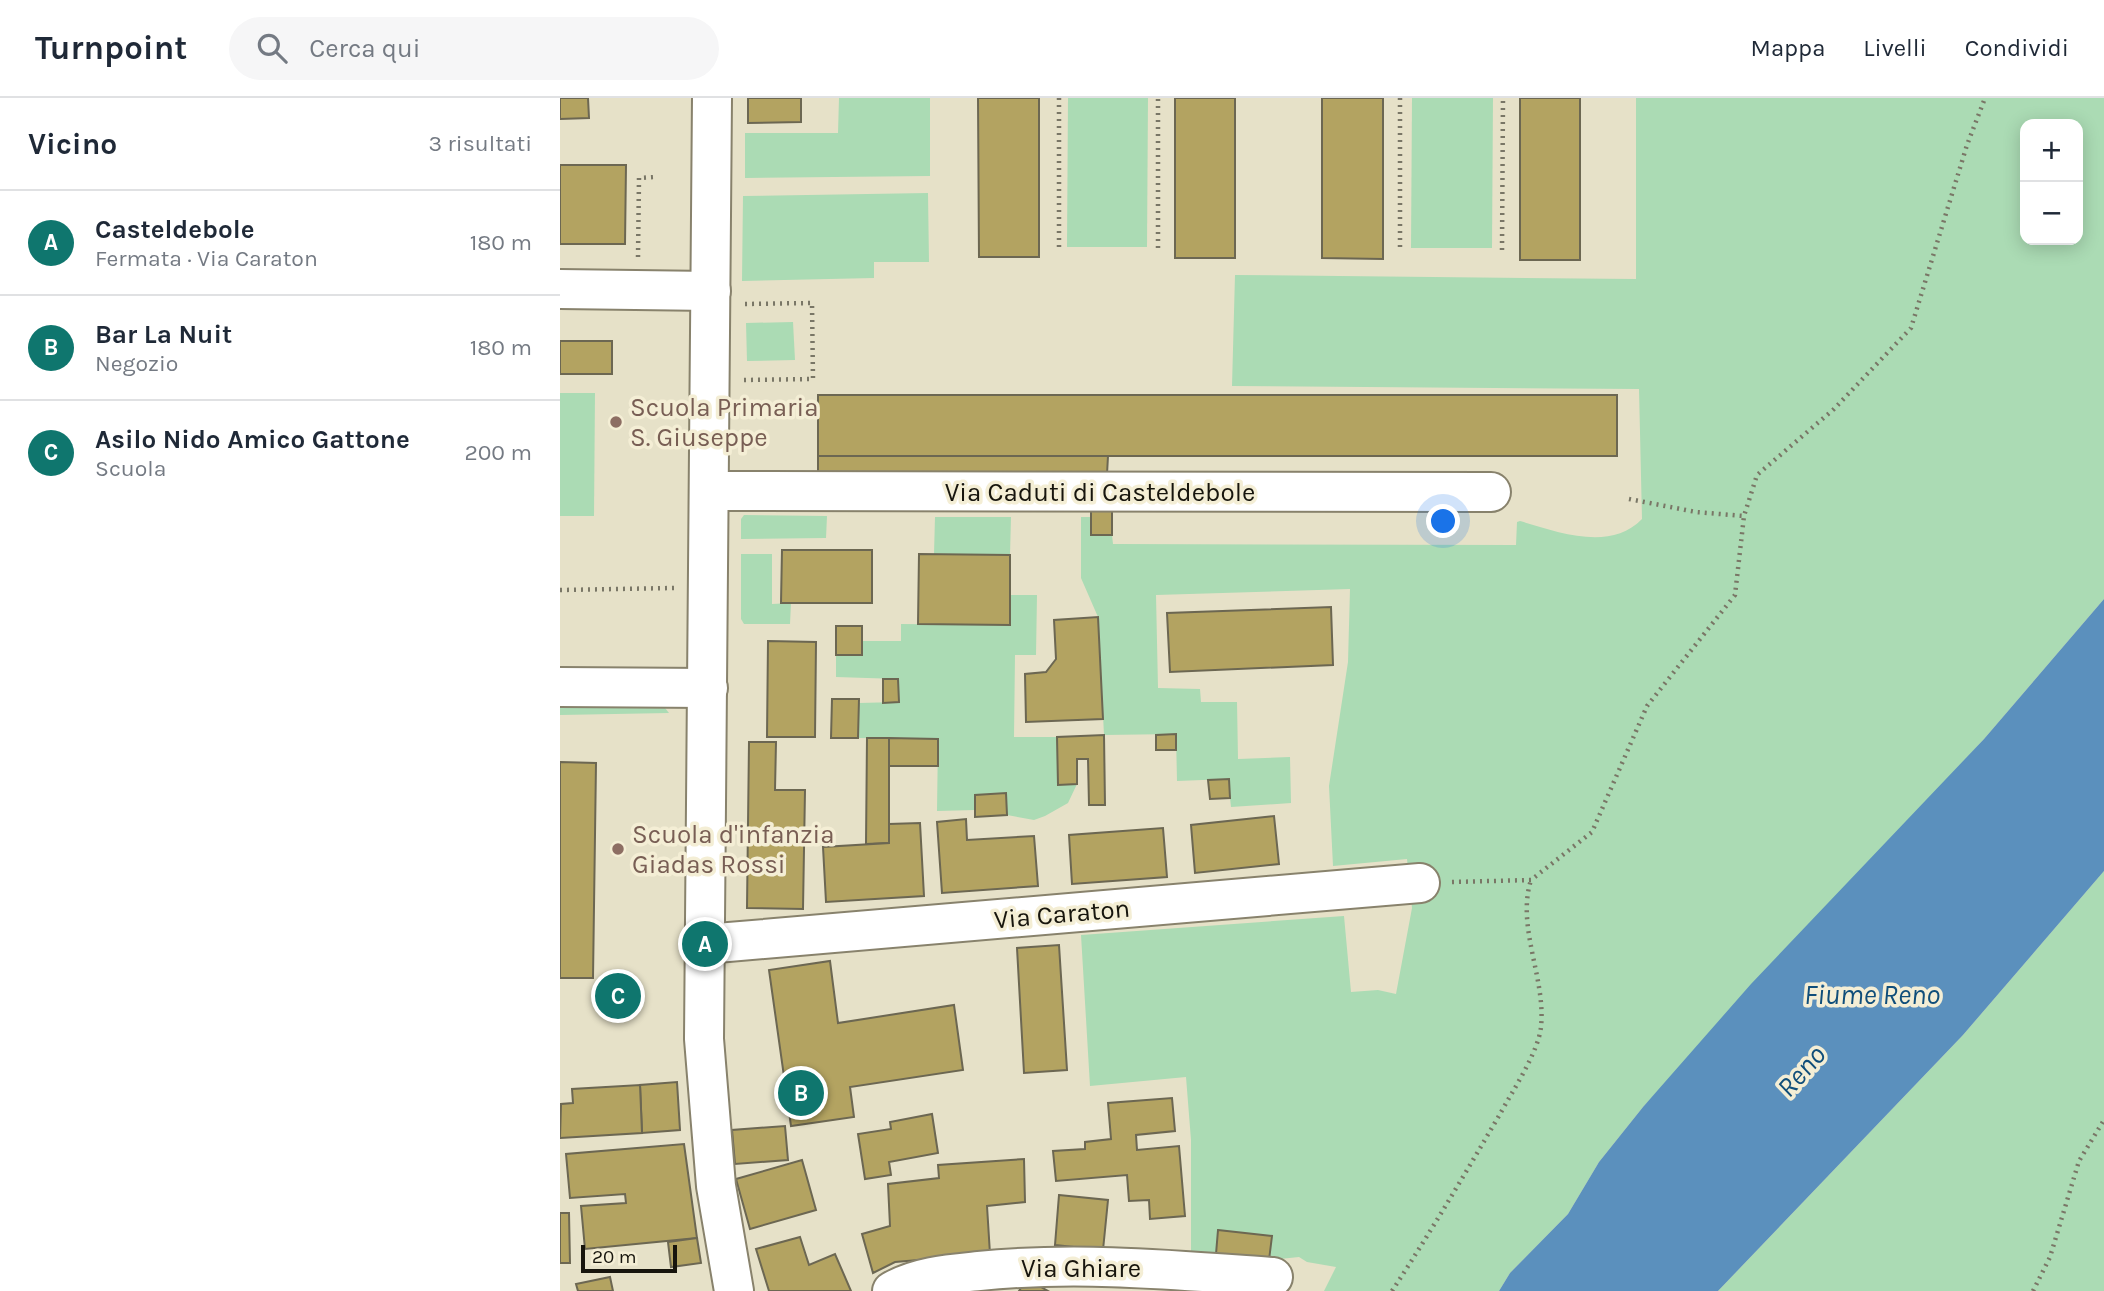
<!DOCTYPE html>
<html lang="it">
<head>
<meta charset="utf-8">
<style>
	:root { --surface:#fff; --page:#f6f6f7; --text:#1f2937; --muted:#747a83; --line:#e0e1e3; --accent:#0f766e }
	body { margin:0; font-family:Karla,sans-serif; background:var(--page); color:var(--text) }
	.controls { position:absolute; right:21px; top:21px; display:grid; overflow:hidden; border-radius:14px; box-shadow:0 4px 18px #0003 }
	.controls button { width:63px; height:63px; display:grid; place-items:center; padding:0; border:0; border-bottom:2px solid var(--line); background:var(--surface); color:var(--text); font:35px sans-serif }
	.scale { position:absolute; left:21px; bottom:18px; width:96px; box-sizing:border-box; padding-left:7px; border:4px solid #17150d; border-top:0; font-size:19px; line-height:24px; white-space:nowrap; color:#17150d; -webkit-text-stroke:5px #f4eed5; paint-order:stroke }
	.you { position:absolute; left:884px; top:424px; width:24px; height:24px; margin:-18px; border:5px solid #fff; border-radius:50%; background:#1a73e8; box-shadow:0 0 0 10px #1a73e833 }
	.badge { display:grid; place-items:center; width:46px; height:46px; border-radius:50%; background:var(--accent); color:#fff; font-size:23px; font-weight:700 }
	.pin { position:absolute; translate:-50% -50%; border:4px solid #fff; box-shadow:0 2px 7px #0006 }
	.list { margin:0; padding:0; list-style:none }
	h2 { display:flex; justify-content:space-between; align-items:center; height:91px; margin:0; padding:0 28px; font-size:30px }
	h2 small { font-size:23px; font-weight:400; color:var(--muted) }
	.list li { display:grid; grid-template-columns:46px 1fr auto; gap:21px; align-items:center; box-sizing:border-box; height:105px; padding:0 28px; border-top:2px solid var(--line) }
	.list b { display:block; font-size:26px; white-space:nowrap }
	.list p { margin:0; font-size:23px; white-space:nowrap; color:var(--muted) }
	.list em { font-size:23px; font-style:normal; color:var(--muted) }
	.icon { flex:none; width:38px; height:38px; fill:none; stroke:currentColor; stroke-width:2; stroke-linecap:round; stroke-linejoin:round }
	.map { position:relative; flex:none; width:1544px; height:1193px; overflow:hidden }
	header { display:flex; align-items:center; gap:42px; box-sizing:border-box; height:98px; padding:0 35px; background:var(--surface); border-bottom:2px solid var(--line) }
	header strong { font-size:33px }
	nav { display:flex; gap:38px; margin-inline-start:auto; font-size:24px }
	.search { width:490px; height:63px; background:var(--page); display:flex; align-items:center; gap:18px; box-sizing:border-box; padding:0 24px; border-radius:38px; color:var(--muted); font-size:26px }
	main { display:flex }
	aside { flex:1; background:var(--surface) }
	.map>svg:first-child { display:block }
	.green { fill:#abdbb4; fill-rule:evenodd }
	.water { fill:#5b90bd }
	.building { fill:#b3a361; stroke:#6c6752; stroke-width:2 }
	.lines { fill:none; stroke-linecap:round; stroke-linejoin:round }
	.minor-casing { stroke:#88826c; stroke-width:42 }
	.path { stroke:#797666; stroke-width:4.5; stroke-dasharray:2 5; stroke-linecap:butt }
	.minor { stroke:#fff; stroke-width:38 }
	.education-dot { fill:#8d6e63; stroke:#f4eed5; stroke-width:2.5 }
	.labels { text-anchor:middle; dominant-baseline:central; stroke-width:7; stroke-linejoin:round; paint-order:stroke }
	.education-label { font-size:26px; fill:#785e54; stroke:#f4eed5; text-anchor:start }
	.street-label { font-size:26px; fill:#17150d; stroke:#f4eed5 }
	.water-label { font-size:28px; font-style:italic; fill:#104e7a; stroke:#f4eed5 }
</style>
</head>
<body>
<header>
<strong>Turnpoint</strong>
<div class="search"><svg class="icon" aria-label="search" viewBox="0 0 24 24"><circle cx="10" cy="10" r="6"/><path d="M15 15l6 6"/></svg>Cerca qui</div>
<nav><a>Mappa</a><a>Livelli</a><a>Condividi</a></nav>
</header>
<main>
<aside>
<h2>Vicino<small>3 risultati</small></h2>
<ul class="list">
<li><span class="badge">A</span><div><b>Casteldebole</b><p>Fermata · Via Caraton</p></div><em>180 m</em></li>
<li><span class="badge">B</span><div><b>Bar La Nuit</b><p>Negozio</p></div><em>180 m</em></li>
<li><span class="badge">C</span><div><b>Asilo Nido Amico Gattone</b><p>Scuola</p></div><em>200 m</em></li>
</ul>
</aside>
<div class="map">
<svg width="1544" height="1193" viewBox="0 0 1544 1193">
	<rect width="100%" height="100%" fill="#e6e1c8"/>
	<!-- green -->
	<g class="green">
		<path d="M279,0H370V78L185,80V35H278Z"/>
		<path d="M508,0H588L587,149H507Z"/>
		<path d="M852,0H933L932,150H851Z"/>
		<path d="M1076,0H1544V501L1424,641L1083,1009L1039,1064L1008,1116L950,1175L939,1193H764L776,1169L747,1164L739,1159L709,1162L712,1139L658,1133L656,1156L631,1155V1042L626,979L530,988L521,837L784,818L791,894L818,892L836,896L852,810L847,761L773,768L769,688L788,564L790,491L596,497L598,590L640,591L641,604H677L678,661L730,659L731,705L671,709L668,681L617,683L616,636L544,637L538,519L521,480V419H531V436L552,437L553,446L956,447L957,424L960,423C998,434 1050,454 1082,421L1079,291L672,288L675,177L1076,181ZM1465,26H1518V142H1465Z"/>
		<path d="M368,95L369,164H314V180L182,183L183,98Z"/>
		<path d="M233,224L235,262L187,263L186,225Z"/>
		<path d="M0,295H35L34,418H0Z"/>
		<path d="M184,417L267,418L266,440L181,441V421Z"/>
		<path d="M375,419H451L450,457L374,456Z"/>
		<path d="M181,456H212V506L231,505L230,526H184L181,521Z"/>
		<path d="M450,497H477L476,557H455L454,639H497L498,686H517L508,705L485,718L474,722L447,717L445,695L415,697V712L377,713L378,641L298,640L299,605L338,604V581L276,579V557H302V543H341V526L449,527Z"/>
		<path d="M0,609L105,610L109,615L0,617Z"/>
		<path d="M1544,773V1193H1158L1403,937Z"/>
	</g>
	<!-- water -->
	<path class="water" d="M1544,501V773L1403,937L1158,1193H939L950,1175L1008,1116L1039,1064L1083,1009L1191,886L1424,641Z"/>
	<!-- building -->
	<g class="building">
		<path d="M0,0H28L29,20L0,21Z"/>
		<path d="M188,0H241V24L188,25Z"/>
		<path d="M418,0H479V159H419Z"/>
		<rect x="615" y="0" width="60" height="160"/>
		<path d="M762,0H823V161L762,160Z"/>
		<rect x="960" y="0" width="60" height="162"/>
		<path d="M0,67H66L65,146H0Z"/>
		<rect x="0" y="243" width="52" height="33"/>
		<rect x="258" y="297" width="799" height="61"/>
		<path d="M258,358H548L547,376L258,377Z"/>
		<path d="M552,411V437H531V412Z"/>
		<path d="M222,452H312V505H221Z"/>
		<path d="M359,456L450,457V527L358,526Z"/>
		<path d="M771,509L773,567L610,574L607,515Z"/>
		<path d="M538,519L543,621L466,624L465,576L486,574L496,561L494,522Z"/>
		<rect x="276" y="528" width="26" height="29"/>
		<path d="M208,543L256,544L255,639H207Z"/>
		<path d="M323,581H338L339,604L323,605Z"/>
		<path d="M272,601H299L298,640H271Z"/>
		<path d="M616,636V652H596V637Z"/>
		<path d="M544,637L545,707H529L528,661H517V686L498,687L497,639Z"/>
		<path d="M307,640H329V745L306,746Z"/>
		<path d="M329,640L378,641V668H329Z"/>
		<path d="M189,644H216L215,692H245L243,811L187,810Z"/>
		<path d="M0,664L36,665L33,880H0Z"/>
		<path d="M669,681L670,700L650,701L648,682Z"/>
		<path d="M446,695L447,717L415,719V697Z"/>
		<path d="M714,718L719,766L635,775L631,727Z"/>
		<path d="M406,721L407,742L474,738L478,788L382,795L377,724Z"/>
		<path d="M360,725L364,798L266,804L263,749L329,745V726Z"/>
		<path d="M603,730L607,779L512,786L509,737Z"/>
		<path d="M499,847L507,972L464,975L457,850Z"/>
		<path d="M270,863L278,925L394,907L403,972L290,989L294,1019L231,1028L209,872Z"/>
		<path d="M117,984L120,1032L82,1035L80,987Z"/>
		<path d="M80,987L82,1035L0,1040L1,1006L13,1005L12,991Z"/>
		<path d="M612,1000L615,1033L576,1037L577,1052L619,1048L625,1118L590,1121L589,1102L569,1103L567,1077L496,1083L493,1053L525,1051V1044L551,1041L548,1005Z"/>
		<path d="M372,1016L378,1055L329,1064L331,1077L305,1081L298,1036L331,1031L330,1024Z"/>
		<path d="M225,1028L228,1062L175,1066L172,1032Z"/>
		<path d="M124,1046L137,1140L25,1151L21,1108L66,1105L65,1096L10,1100L6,1056Z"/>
		<path d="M464,1061L465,1104L427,1108L430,1156L335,1164L313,1175L302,1136L330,1128L328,1086L379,1080L378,1067Z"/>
		<path d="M242,1062L256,1112L190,1131L176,1081Z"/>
		<path d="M499,1097L548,1102L543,1152L495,1147Z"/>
		<path d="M0,1115H9L10,1165H0Z"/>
		<path d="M658,1132L712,1138L709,1162L656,1156Z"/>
		<path d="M240,1139L249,1167L275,1156L291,1193H209L196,1151Z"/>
		<path d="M137,1140L141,1165L111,1169L108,1144Z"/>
		<path d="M50,1179L53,1193H18L16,1186Z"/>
		<path d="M467,1181L488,1193H459Z"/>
	</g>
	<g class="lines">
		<!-- minor casing -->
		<g class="minor-casing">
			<g id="minor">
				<path d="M152,0L144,941L156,1088L174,1193"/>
				<path d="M0,191L151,193"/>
				<path d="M149,393L931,394"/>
				<path d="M0,589L148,590"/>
				<path d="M145,846L860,785"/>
				<path d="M332,1193C359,1178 389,1176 419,1173C517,1163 615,1172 713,1179"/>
			</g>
		</g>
		<!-- path -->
		<g class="path">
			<path d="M499,0V153"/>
			<path d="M840,149V0"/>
			<path d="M598,150V0"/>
			<path d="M942,152L943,0"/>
			<path d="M78,159L79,80L95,79"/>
			<path d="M184,282L253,281L252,205L184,206"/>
			<path d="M1069,401L1136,414L1184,418"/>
			<path d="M0,492L114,490"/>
			<path d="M892,784L971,782L1032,734L1087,608L1175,497L1184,418L1197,377L1274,311L1351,230L1407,47L1425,0"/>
			<path d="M832,1193C870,1135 905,1076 940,1016C953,992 978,955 981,929C986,880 956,829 971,782"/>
			<path d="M1473,1193L1490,1159L1519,1063L1544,1022"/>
		</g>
		<!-- minor -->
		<use href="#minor" class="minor"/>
	</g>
	<!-- markers -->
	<g class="education-dot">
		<circle cx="56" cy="324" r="7"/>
		<circle cx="58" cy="751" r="7"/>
	</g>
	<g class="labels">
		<!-- education labels -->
		<g class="education-label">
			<text x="70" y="309">Scuola Primaria<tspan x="70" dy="30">S. Giuseppe</tspan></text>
			<text x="72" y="736">Scuola d'infanzia<tspan x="72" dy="30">Giadas Rossi</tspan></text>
		</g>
		<!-- street labels -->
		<g class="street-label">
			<text x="540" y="394">Via Caduti di Casteldebole</text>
			<text transform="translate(502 816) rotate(-5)">Via Caraton</text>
			<text x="521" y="1170">Via Ghiare</text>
		</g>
		<!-- water labels -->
		<g class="water-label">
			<text x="1312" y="896">Fiume Reno</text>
			<text transform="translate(1241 973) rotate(-49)">Reno</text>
		</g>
	</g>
</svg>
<div class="controls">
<button>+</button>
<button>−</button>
</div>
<div class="scale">20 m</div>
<div class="you"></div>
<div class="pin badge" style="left:145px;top:846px">A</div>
<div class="pin badge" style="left:241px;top:995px">B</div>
<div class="pin badge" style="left:58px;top:898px">C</div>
</div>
</main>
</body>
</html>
